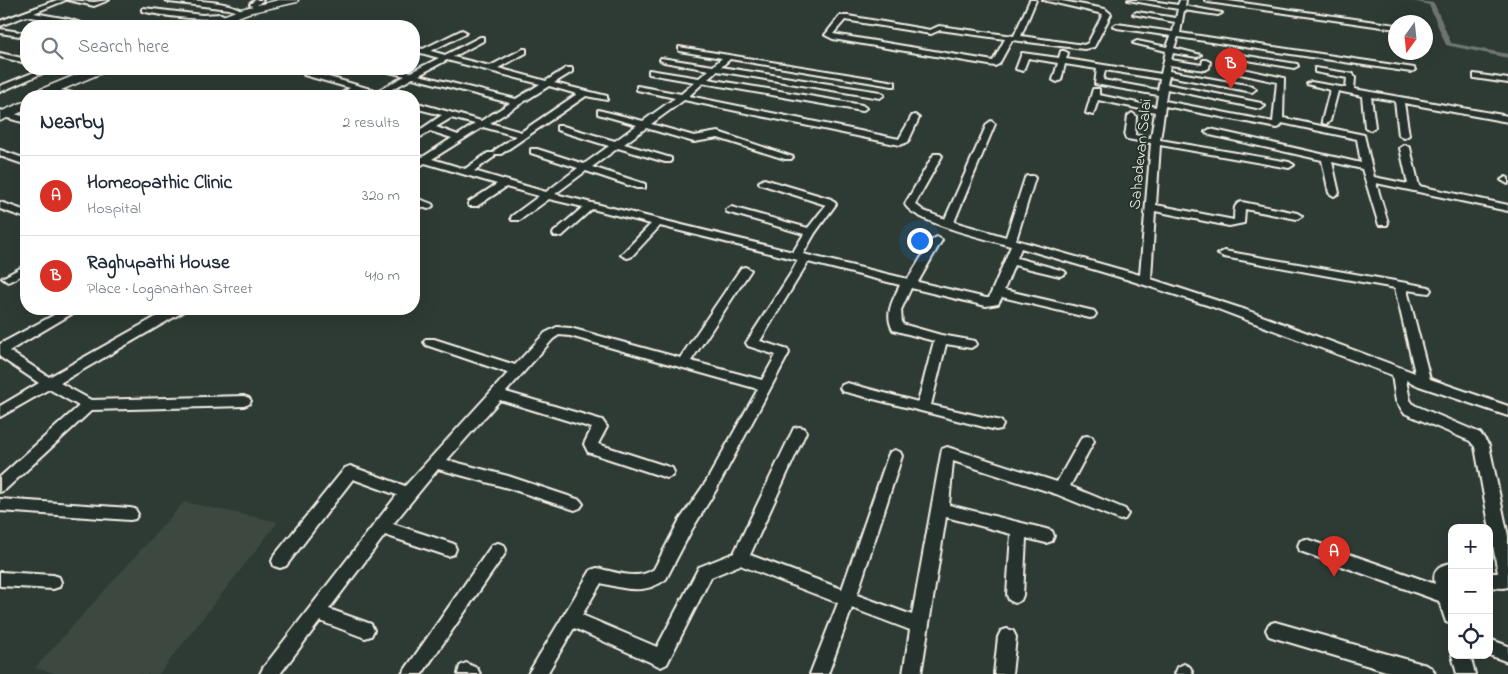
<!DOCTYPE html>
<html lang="en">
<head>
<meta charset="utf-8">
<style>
	:root { --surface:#fff; --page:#f2f2f3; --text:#1f2937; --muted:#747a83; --line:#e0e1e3; --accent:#d93025 }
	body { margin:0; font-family:"Indie Flower",sans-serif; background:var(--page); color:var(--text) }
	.controls { position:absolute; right:15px; bottom:15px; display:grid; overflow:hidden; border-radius:10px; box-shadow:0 5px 20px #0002 }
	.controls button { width:45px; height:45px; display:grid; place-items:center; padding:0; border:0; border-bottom:1px solid var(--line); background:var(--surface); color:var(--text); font:25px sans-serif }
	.compass { position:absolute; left:1388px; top:15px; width:45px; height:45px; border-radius:50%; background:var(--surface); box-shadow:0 5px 20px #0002; rotate:195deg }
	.you { position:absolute; left:919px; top:240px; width:18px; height:18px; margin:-12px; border:4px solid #fff; border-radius:50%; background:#1a73e8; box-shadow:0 0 0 8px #1a73e833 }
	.badge { display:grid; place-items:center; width:32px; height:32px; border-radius:50%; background:var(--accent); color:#fff; font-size:16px; font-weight:700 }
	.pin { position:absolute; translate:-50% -41px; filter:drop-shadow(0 1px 2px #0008) }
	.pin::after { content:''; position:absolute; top:26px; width:18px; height:15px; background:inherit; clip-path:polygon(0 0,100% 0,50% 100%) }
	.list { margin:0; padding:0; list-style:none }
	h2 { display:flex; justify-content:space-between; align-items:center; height:65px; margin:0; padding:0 20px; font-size:21px }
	h2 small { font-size:16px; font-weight:400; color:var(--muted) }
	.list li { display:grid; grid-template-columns:32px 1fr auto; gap:15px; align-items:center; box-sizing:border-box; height:80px; padding:0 20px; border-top:1px solid var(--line) }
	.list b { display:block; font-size:19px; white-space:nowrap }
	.list p { margin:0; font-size:16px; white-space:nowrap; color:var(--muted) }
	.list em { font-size:16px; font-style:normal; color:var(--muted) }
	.icon { flex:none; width:28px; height:28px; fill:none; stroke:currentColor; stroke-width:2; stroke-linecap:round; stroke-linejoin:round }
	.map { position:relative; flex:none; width:1508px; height:674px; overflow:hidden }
	.search { position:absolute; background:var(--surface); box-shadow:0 5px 20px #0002; left:20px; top:20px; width:400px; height:55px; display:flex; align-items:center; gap:12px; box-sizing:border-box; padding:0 18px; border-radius:20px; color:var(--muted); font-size:19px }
	.panel { position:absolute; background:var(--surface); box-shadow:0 5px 20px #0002; left:20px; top:90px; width:400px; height:225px; border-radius:20px }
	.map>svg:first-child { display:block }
	.built { fill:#3c4841 }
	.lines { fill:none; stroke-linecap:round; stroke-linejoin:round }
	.canal { fill:#6f7770; fill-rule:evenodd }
	.minor-casing { stroke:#f4f1e8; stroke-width:4 }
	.primary-casing { stroke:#f4f1e8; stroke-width:3 }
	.minor { fill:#26332d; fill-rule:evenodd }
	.primary { fill:#26332d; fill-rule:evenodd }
	.labels { text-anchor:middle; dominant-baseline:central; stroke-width:4; stroke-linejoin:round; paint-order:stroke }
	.far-street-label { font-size:16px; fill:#f4f1e8; stroke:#26332d }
</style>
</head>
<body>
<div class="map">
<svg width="1508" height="674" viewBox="0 0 1508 674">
	<rect width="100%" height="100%" fill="#2e3b34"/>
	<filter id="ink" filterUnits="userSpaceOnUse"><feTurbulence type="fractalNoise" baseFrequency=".02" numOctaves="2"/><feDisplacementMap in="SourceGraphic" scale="10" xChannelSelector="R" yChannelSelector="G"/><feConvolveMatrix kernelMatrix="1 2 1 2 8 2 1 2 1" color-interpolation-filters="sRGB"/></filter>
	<g filter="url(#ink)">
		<!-- built -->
		<path class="built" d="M184,502L278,522L159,674H58L35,668Z"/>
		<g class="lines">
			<!-- canal -->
			<path class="canal" d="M1409,0L1434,3L1451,43L1508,54V58L1446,45L1429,5Z"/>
			<!-- minor casing -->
			<g class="minor-casing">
				<g id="minor">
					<path d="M57,0H66L34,13L68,19L90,26H79L26,16L0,26V21Z"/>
					<path d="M68,0L94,2L109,0L94,6Z"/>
					<path d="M166,0C184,0 226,0 241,10L237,12L229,9L169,2Z"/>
					<path d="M255,0H263L257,5L260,8L256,10L250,4Z"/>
					<path d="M1030,0H1036L1021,36L1084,45L1088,43L1103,14L1043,0H1057L1105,9L1111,14L1094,47L1084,49L1012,40L999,64L995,66L833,39L825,35L840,16H848L930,30L939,26L1014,36ZM845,20L931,34L940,30L1005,39L993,61L833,34Z"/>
					<path d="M1128,0H1145L1178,5L1180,0H1186L1185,6L1222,13L1218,15L1184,10L1180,33L1414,68L1415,70L1411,72L1178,37L1174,48L1201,55L1197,57L1173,53L1171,60L1202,65L1203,60H1206L1210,62L1209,68L1205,70L1170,65L1169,71L1252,86L1256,89L1252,92L1169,76L1167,84L1261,103L1265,106L1261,109L1167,89L1165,101L1273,122L1277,82L1227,71L1228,56L1235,54L1297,64L1298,66L1294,68L1236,58L1234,67L1284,78L1283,118L1364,135L1374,177L1408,184L1400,148L1405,145L1410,148L1419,186L1508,205V211L1376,183L1388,223L1387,225H1379L1362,169L1332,162L1339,193L1334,196L1329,193L1322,160L1210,135L1205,132L1210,129L1361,163L1357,139L1282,123L1280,127L1277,128L1165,106L1160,140L1289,162L1294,165L1289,168L1160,145L1156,205L1234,220C1235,213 1232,204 1242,202L1297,213L1302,216L1297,219L1245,209L1244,223L1229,226L1155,211L1151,279L1246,310L1415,373L1395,288L1224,257L1218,254L1224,251L1429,287L1431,290L1429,293L1407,290L1430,379L1508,406V416L1419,386L1406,380L1410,400L1414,405L1480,433L1489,445L1508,536V587L1503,588L1489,587V573H1498L1475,447L1470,441L1404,413L1396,401L1392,375L1210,306L1126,279L1021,248L1017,258L1064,271L1066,273L1060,276L1014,265L1004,290L1094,311L1096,314L1094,317L1090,318L1002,297L998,304L986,306L911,288L901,310L902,324L941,335L975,341L977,344L971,348L946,344L931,405L1001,421L1003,425L1001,429L996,430L842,391L840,388L842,385L847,383L918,402L934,341L893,330C884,314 893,300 900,285L808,262L760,341L788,350L789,353L716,490L691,531L666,579C646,595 624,589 601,583L582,615L657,647L699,567L734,553L792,432L794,428L799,427L804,428L806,432L750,555L842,589L888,456L890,452L895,450L900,452L902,456L857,595L912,615L942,449L947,447L1057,482L1082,437L1087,436L1092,437L1094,441L1070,486L1125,509L1128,514L1125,519L1120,520L1056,494L953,461L949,505L1046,529L1052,531L1054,536L1052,541L1046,543L1026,538L1023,595L1021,600L1015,603L1009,600L1007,595L1011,534L946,517L921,674H903L910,630L852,608L828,674H810L838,603L740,565L711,577L667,664L661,667L574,628L547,674H528L591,570L597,568C615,572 638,581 654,569L679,521L706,482L758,389L570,336L559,335L553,339L506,392L602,420L607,427L598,444L672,468L674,472L672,476L667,478L588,452L584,444L592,428L500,400L447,460L508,476L580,500L583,504L580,508L575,510L508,488L438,469L393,524L454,544L456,549L454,554L448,556L385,535L329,609L371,624L374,630L371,636L365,638L320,621L280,674H260L263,668L397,495L353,479L286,566L280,568L274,566L272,561L274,556L345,468L350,466L405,486L508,373L426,345L424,342L426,339H434L515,365L545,333L557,327L570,328L680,358L741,268L745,267L751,270L691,361L762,380L776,355L748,346L746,343L791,273L798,260L660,226L631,257L627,258L621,255L651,224L592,209L562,236H554L553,234L554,232L583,207L549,199L520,220H512L511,218L512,216L539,196L506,187L477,206H469L468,204L469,202L497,184L425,163L414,169V162L416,161L414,160V154L423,157L452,138L430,131L414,141V134L442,115L414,108V102L481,121L510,103L413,78L385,93L389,96H376L358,91L347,96H337L350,88L304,75V71L310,69H321L315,73L377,91L405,76L385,71L384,69H397L411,72L439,58L414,51V47L423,49L462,30L466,32L465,34L431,51L445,55L480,37H483V41L453,57L490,66L523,49H526V53L498,68L546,81L566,68H572V72L554,83L607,96V100L586,96L501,154H495L494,157L474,171L546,192L578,168L531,153V149H537L584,164L609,146L557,130V126H563L615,141L637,125L598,114V110L643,121L675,98L637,90V86L681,94L695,82L649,74V70L699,78L709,70L664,62L660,60L661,58L713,66L722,58L679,51V47L895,82V86H892L730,59L721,67L880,92L884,95L880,98L717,71L708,79L862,105L866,108L862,111L703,83L689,96L899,139L912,116L915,115L919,118L908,142L900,145L684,100L651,124L694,136L718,132L793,157L791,159H785L718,138L694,142L646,128L624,144L671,158V162H665L618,148L592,167L645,184V188H637L586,171L555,194L793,252L804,234L727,212L726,210L731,207L808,228L826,205L760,184L759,182L764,179L831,199L836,204L815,233L803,254L908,279L932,240L937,237L942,240L918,282L986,298H989L1011,246C991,240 912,222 905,204L934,154H940L942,156L915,204L924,211L945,219L987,124L991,121L995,124L954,222L1006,237L1025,178L1027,176H1033L1035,178L1016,240L1140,275L1151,143L1127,139L1125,137L1128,116L1132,113L1136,116L1135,135L1151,138L1155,112L1098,100L1093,115L1086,113L1093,89H1099V95L1156,107L1158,95L1095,84L1097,69L1065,64L1061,80L1057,82L1053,80L1058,63L1028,58L1023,71L1016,69L1022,53L1059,58L1061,51H1064L1068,53L1066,59L1161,74L1166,51L1133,43L1137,41L1167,47L1171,36L1117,28L1113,26L1117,24L1173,32L1175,22L1133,14L1137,12L1176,18L1178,9ZM447,60L540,84L516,99L419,75ZM1105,70L1160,79L1158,90L1103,80ZM549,86L577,94L521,132L490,123ZM451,118L475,124L458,135L436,127ZM483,127L516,136L495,150L494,153H488L465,169L432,159Z"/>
					<path d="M1205,0H1222L1396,25V29L1208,2Z"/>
					<path d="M144,8L202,15L221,14L225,16C213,23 157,15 142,11V9Z"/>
					<path d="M0,29L26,33V37L0,33Z"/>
					<path d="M0,53L26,59V63L0,57Z"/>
					<path d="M1315,68L1353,74L1355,78L1354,89L1508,116V122L1404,103L1409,135L1404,138L1399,135L1395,101L1371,97L1375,127L1370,130L1365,127L1362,96L1338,91L1330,121L1326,124L1323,123L1322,121L1330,90L1307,84L1311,82L1346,88L1347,78L1315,72Z"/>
					<path d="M42,69H52L0,92V86Z"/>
					<path d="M1474,74L1508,79V83L1474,78Z"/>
					<path d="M56,89L76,94L77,96H63L53,94V90Z"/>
					<path d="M0,110L26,117V123L0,116Z"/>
					<path d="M0,150L26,159V165L0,156Z"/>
					<path d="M1506,177L1508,178V184L1501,180Z"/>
					<path d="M414,197L432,204L433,206L428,209L414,204Z"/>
					<path d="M0,202L26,211V218L0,209Z"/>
					<path d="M26,265V273L8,282L2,278Z"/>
					<path d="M65,309H80L9,351L49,377L170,309H185L183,312L60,383L91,400L244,396L249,398L251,401L249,404L244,406L92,410L5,490L0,492V477L79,406L49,389L0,417V406L39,383L0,357V344Z"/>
					<path d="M0,499L130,508L135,509L138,514L135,519L130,520L0,511Z"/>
					<path d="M1306,539L1435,584C1432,570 1438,565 1452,563V577H1450L1452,584V624L1446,622L1439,601L1300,551L1298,546L1300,541Z"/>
					<path d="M498,543L504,545L506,550L504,555L422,674H402L492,545Z"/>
					<path d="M0,572L53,575L59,577L61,582L59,587L53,589L0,586Z"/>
					<path d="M1275,622L1426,665L1432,668L1435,674H1396L1275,638L1269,636L1266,630L1269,624Z"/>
					<path d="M1007,629L1013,631L1016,637L1012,674H994L998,637L1001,631Z"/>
					<path d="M1489,639L1508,646V662L1489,655Z"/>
					<path d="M1452,655H1470L1475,674H1457Z"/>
					<path d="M466,663L477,668L480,674H458L460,666Z"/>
					<path d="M1184,664L1190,667L1193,674H1175L1178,667Z"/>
				</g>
			</g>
			<!-- primary casing -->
			<g class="primary-casing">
				<g id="primary">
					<path d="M279,0H298L297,2L248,13L215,26H201L202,24L241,9Z"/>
					<path d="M90,69H106L104,72L47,96H31L32,93Z"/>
					<path d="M26,101V110L0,121V112Z"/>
				</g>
			</g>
			<!-- minor -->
			<use href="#minor" class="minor"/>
			<!-- primary -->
			<use href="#primary" class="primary"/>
		</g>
	</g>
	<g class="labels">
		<!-- far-street labels -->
		<g class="far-street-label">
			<text transform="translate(1141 154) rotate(-84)">Sahadevan Salai</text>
		</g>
	</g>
</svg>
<div class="controls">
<button>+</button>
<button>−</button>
<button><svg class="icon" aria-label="locate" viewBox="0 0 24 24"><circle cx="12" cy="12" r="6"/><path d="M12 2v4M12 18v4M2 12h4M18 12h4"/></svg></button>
</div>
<svg class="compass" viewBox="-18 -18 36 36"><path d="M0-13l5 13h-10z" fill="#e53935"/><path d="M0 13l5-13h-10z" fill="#747a83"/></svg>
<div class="you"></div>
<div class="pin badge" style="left:1334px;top:577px">A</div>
<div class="pin badge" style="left:1231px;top:89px">B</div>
<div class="search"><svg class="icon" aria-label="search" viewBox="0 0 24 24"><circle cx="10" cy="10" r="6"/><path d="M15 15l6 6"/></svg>Search here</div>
<section class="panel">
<h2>Nearby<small>2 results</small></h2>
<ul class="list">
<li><span class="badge">A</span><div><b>Homeopathic Clinic</b><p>Hospital</p></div><em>320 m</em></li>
<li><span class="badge">B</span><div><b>Raghupathi House</b><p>Place · Loganathan Street</p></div><em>410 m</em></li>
</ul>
</section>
</div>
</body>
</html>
